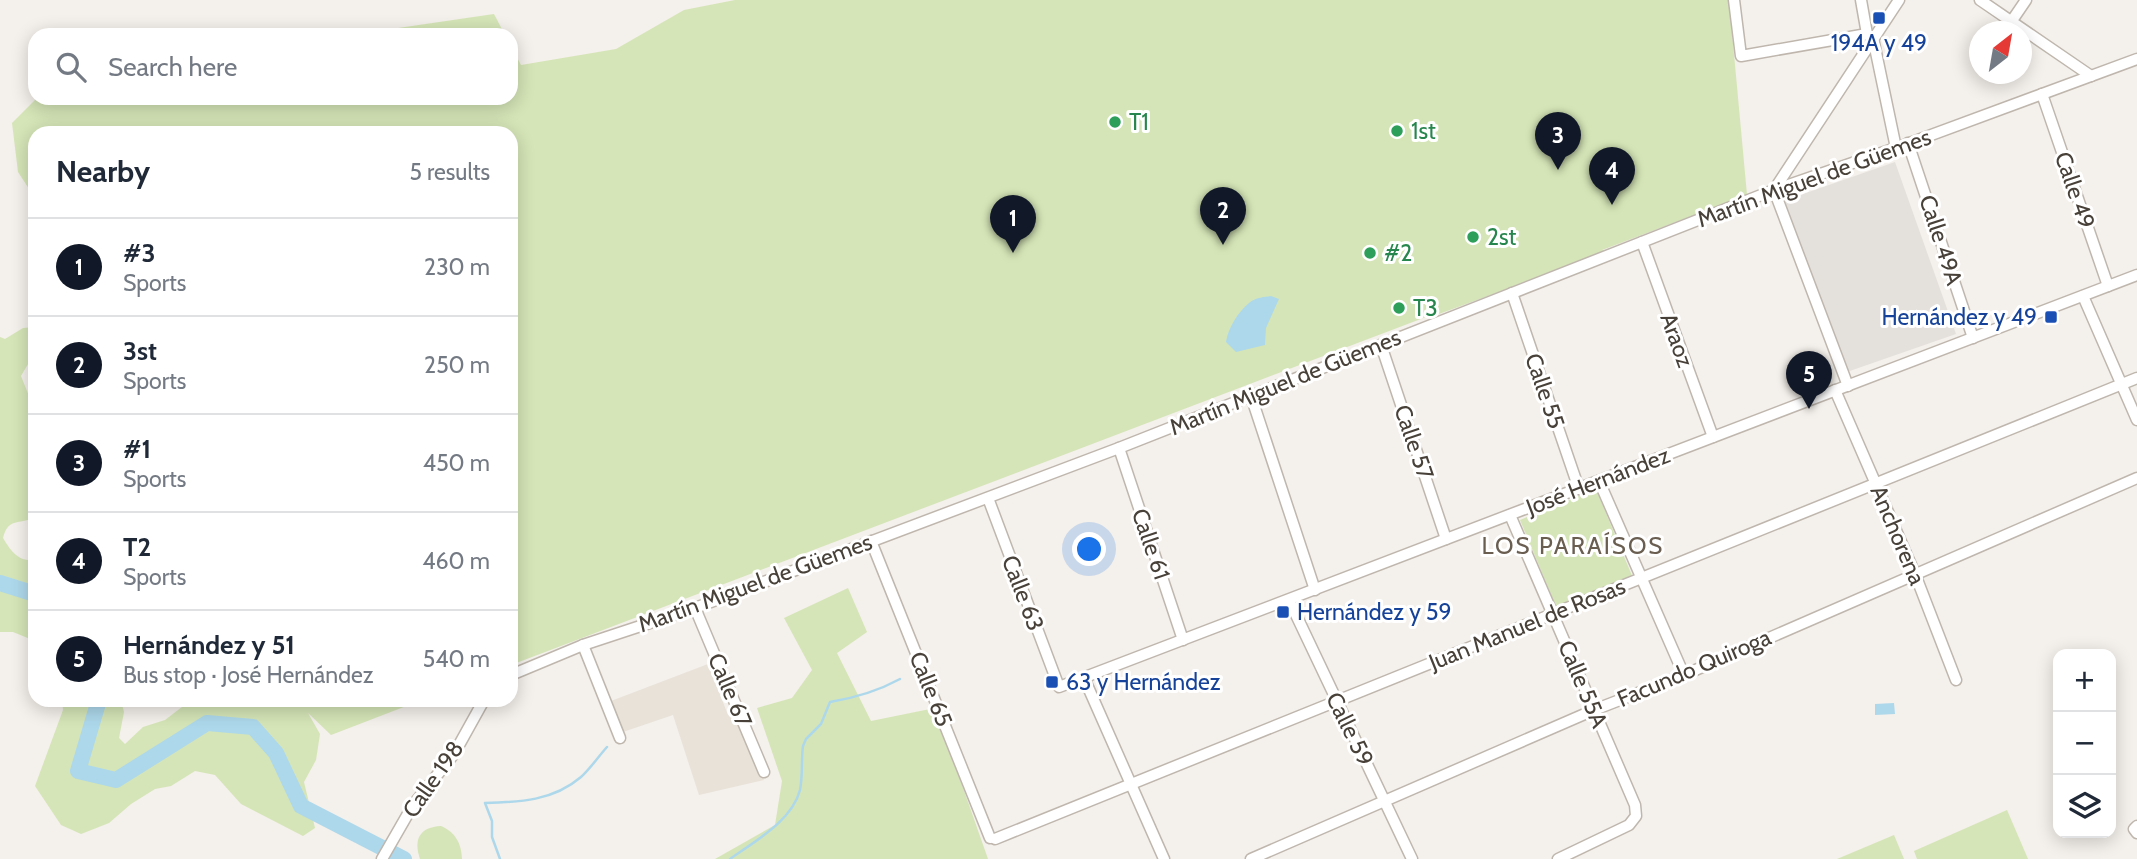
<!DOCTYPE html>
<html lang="en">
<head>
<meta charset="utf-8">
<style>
	:root { --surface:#fff; --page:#f6f6f7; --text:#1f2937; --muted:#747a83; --line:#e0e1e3; --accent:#111827 }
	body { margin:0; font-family:Cabin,sans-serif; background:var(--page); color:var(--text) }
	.controls { position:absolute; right:21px; bottom:21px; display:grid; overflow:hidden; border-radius:14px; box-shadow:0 4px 18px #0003 }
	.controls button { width:63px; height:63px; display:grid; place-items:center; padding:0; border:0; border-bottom:2px solid var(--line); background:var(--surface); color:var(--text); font:35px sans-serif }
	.compass { position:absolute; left:1969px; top:21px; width:63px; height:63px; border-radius:50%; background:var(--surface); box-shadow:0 4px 18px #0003; rotate:31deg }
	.you { position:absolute; left:1090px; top:550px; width:24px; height:24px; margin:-18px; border:5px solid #fff; border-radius:50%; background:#1a73e8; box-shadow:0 0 0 10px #1a73e833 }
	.badge { display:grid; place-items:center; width:46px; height:46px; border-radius:50%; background:var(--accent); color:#fff; font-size:23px; font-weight:700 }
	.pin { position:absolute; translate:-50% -58px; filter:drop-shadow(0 2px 4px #0008) }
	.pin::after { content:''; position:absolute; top:37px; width:24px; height:21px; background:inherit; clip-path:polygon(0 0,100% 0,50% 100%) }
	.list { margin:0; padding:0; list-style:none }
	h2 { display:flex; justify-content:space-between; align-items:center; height:91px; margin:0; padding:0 28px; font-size:30px }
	h2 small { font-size:23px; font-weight:400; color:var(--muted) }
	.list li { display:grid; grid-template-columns:46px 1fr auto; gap:21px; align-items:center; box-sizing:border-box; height:98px; padding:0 28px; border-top:2px solid var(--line) }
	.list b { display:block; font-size:26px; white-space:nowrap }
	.list p { margin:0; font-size:23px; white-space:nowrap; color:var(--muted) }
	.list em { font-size:23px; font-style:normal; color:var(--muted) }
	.icon { flex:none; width:38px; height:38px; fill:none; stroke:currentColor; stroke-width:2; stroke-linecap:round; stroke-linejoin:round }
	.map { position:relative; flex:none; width:2137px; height:859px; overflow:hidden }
	.search { position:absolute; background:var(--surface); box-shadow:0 4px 18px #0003; left:28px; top:28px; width:490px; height:77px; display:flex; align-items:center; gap:18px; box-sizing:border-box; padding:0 24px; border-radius:21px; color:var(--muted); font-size:26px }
	.panel { position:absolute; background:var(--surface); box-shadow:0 4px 18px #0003; left:28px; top:126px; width:490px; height:581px; border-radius:21px }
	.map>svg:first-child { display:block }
	.residential { fill:#e8e2d9 }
	.industrial { fill:#e4e0dc }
	.green { fill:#d5e5b7 }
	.water { fill:#add8eb }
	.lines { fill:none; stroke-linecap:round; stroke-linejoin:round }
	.stream { stroke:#add8eb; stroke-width:2.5 }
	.river { stroke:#add8eb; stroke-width:16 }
	.street-casing { stroke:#bfb7ae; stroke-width:13 }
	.street { stroke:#fff; stroke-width:10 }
	.transit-dot { fill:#1a4fb4; stroke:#fff; stroke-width:2.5 }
	.leisure-dot { fill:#2e9e5b; stroke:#fff; stroke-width:2.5 }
	.labels { text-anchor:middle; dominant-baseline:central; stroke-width:6; stroke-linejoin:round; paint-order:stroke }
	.transit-label { font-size:23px; fill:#164399; stroke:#fff; text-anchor:start }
	.leisure-label { font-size:23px; fill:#27864d; stroke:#fff; text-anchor:start }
	.street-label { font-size:23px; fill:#484139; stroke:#fff }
	.neighbourhood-label { font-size:24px; letter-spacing:2px; fill:#6a5e51; stroke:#fff }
</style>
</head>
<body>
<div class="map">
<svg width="2137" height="859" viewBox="0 0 2137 859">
	<rect width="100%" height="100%" fill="#f4f0eb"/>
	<!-- residential -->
	<path class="residential" d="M708,664L728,715L735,713L764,780L699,795L673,715L623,732L611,701Z"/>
	<!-- industrial -->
	<path class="industrial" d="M1895,162L1956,334L1844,373L1783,201Z"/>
	<!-- green -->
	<g class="green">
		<path d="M735,0H1729L1747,195L1602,250L1610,251L1428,318L1426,317L511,665V133H35V198L18,172L12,123L37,98H511V46L521,65L616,49L684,10Z"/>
		<path d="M494,14L505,35H350Z"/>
		<path d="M35,327V352L21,376L35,411V505L31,519C16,524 8,519 3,538C11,551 18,562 35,560V641L13,632H0V337L5,339L23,328Z"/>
		<path d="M1596,489L1633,578L1557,609L1520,520Z"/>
		<path d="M848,588L867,632L837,653L871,721L935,708L988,859H715L775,825L782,781L757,708L792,698L812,670L784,618Z"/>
		<path d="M62,700H121L124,712L119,738L125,744L143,727L165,720L191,700H422L331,735L308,713L320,734L316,760L304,782L315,828L303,836L241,804L215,775L195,771L171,786L155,789L131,804L109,823L81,834L61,825L35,786L63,710Z"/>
		<path d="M2007,810L2028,859H1917L1914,851Z"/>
		<path d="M441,826C456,833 461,843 462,859H420C413,839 420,827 441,826Z"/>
		<path d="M1894,835L1904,859H1837Z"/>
	</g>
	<!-- water -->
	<g class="water">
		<path d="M1271,296L1279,299L1266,328L1265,345L1236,352L1226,342C1228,328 1238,312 1249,303C1254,298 1264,297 1271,296Z"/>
		<path d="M1894,703L1895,714L1875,715V704Z"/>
	</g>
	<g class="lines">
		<!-- stream -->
		<g class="stream">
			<path d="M500,859L492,837V821L485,803C520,802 553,801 581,777C590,769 598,757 607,747"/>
			<path d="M730,859C755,841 792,821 800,790C803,776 801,760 803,746L806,739L821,724L830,702C854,698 878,691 900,679"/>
		</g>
		<!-- river -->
		<g class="river">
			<path d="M0,583L35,594"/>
			<path d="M99,700L78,771L116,780L207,723L253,727L276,753L301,806L404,859"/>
		</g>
		<!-- street casing -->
		<g class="street-casing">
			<g id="street">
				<path d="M1734,0L1741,56L1867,34"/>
				<path d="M1861,0L1867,34L1873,38L1896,148"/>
				<path d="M1980,0L2091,76"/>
				<path d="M2011,22L2026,0"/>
				<path d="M2042,94L2108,286"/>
				<path d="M1908,143L1973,338"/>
				<path d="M1774,190L1899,0"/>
				<path d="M1774,190L1848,386"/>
				<path d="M1642,242L1713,437"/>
				<path d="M1512,293L1579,489"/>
				<path d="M2083,296L2137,420"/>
				<path d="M1381,345L1446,539"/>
				<path d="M1835,390L1915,574L1956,680"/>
				<path d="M1251,396L1315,590"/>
				<path d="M1119,448L1183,640"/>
				<path d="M1599,481L1684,675"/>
				<path d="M988,498L1059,687L2137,275"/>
				<path d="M1510,515L1635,805L1636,816L1629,825L1558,859"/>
				<path d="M871,541L990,838"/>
				<path d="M1289,600L1412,859"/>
				<path d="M695,608L764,772"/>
				<path d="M583,645L620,738"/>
				<path d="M511,675L583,645L695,608L1119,448L1774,190L1896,148L2137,59"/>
				<path d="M1084,678L1164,859"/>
				<path d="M2137,826L2134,829L2137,833"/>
				<path d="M995,839L2137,378"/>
				<path d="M382,859L413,805L454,754L484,700"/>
				<path d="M1251,859L1594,710L1684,675L2137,478"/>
			</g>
		</g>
		<!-- street -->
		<use href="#street" class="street"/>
	</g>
	<!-- markers -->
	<g class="transit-dot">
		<rect x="1872" y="11" width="14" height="14" rx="3.5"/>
		<rect x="2044" y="310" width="14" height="14" rx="3.5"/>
		<rect x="1276" y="605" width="14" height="14" rx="3.5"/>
		<rect x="1045" y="675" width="14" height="14" rx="3.5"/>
	</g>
	<g class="leisure-dot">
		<circle cx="1115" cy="122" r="7"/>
		<circle cx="1397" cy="131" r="7"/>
		<circle cx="1473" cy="237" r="7"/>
		<circle cx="1370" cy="253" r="7"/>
		<circle cx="1399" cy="308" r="7"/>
	</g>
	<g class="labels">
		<!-- transit labels -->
		<g class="transit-label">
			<text x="1879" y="43" text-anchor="middle">194A y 49</text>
			<text x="2037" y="317" text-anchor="end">Hernández y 49</text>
			<text x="1297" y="612">Hernández y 59</text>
			<text x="1066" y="682">63 y Hernández</text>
		</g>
		<!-- leisure labels -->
		<g class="leisure-label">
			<text x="1129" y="122">T1</text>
			<text x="1411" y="131">1st</text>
			<text x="1487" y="237">2st</text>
			<text x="1384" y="253">#2</text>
			<text x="1413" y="308">T3</text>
		</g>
		<!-- street labels -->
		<g class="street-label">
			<text transform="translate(1814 178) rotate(-20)">Martín Miguel de Güemes</text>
			<text transform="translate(2075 190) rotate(71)">Calle 49</text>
			<text transform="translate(1941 240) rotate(72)">Calle 49A</text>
			<text transform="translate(1677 340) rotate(70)">Araoz</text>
			<text transform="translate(1285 382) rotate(-22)">Martín Miguel de Güemes</text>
			<text transform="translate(1545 391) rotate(71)">Calle 55</text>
			<text transform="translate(1414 442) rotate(71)">Calle 57</text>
			<text transform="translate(1598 481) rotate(-21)">José Hernández</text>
			<text transform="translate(1898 535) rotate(67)">Anchorena</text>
			<text transform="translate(1151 544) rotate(71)">Calle 61</text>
			<text transform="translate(755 583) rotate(-20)">Martín Miguel de Güemes</text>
			<text transform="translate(1023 593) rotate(69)">Calle 63</text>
			<text transform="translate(1527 624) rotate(-22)">Juan Manuel de Rosas</text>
			<text transform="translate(1694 668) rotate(-23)">Facundo Quiroga</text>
			<text transform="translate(1583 684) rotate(67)">Calle 55A</text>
			<text transform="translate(931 689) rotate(68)">Calle 65</text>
			<text transform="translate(730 690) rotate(67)">Calle 67</text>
			<text transform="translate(1350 729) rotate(64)">Calle 59</text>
			<text transform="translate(433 779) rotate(-55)">Calle 198</text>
		</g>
		<!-- neighbourhood labels -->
		<g class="neighbourhood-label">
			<text x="1573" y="545">LOS PARAÍSOS</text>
		</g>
	</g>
</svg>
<div class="controls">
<button>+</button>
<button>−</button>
<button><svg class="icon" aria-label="layers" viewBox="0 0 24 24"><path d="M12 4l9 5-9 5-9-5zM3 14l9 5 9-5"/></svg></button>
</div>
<svg class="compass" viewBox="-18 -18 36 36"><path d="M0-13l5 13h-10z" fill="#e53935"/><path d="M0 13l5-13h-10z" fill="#747a83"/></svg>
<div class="you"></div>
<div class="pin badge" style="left:1013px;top:253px">1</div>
<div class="pin badge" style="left:1223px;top:245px">2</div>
<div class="pin badge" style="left:1558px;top:170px">3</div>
<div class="pin badge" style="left:1612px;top:205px">4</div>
<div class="pin badge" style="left:1809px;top:409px">5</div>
<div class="search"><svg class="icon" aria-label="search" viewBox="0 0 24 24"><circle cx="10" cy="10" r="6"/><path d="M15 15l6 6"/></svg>Search here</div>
<section class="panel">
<h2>Nearby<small>5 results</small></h2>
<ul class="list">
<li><span class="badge">1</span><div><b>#3</b><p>Sports</p></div><em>230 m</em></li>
<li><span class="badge">2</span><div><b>3st</b><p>Sports</p></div><em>250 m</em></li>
<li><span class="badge">3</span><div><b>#1</b><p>Sports</p></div><em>450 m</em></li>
<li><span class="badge">4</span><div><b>T2</b><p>Sports</p></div><em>460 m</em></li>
<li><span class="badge">5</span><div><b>Hernández y 51</b><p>Bus stop · José Hernández</p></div><em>540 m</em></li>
</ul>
</section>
</div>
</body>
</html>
